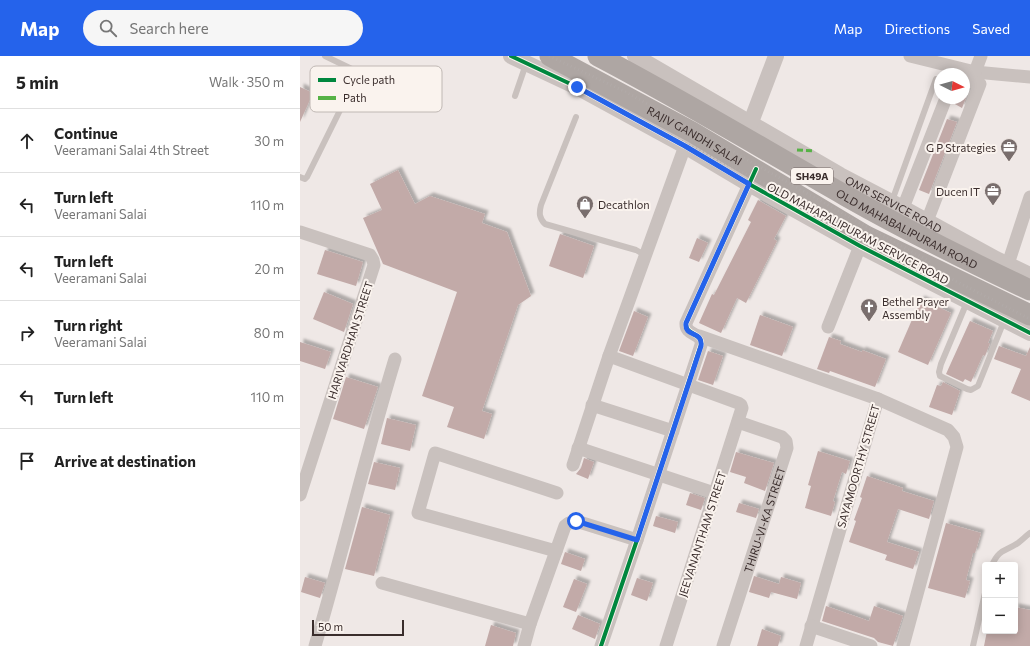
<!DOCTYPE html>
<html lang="en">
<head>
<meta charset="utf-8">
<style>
	:root { --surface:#fff; --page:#f6f6f6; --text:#222; --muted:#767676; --line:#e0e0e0; --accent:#2563eb }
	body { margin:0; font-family:Commissioner,sans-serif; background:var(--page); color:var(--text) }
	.controls { position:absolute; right:12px; bottom:12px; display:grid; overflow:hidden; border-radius:4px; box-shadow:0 2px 10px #0003 }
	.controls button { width:36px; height:36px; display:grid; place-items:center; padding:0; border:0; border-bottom:1px solid var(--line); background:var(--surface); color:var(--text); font:20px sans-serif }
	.compass { position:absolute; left:634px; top:12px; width:36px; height:36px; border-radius:50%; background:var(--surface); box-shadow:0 2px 10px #0003; rotate:95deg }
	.scale { position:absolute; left:12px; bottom:10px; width:92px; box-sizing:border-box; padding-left:4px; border:2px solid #3a2d2c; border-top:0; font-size:11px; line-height:14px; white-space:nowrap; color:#3a2d2c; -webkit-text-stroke:3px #faf3ee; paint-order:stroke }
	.stop { position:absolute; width:12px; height:12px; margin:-9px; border:3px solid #2563eb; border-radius:50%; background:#fff }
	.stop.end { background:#2563eb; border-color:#fff; box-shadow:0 1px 4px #0008 }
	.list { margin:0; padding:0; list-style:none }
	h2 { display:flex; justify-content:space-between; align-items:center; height:52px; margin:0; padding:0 16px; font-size:17px }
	h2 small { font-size:13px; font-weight:400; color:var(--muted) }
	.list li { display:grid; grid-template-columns:26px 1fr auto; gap:12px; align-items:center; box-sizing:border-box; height:64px; padding:0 16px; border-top:1px solid var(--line) }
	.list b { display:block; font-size:15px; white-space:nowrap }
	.list p { margin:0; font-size:13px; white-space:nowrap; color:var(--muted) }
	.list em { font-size:13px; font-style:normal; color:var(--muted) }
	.icon { flex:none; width:22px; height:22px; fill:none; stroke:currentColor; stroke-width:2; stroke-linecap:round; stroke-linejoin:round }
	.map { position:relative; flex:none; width:730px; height:590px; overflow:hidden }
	header { display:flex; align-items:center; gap:24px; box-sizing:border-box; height:56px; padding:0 20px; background:var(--accent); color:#fff }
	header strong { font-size:19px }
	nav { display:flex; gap:22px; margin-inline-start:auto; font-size:14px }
	.search { width:280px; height:36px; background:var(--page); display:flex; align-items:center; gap:10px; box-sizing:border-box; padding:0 14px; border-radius:22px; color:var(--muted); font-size:15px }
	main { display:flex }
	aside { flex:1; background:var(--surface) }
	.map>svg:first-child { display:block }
	.building { fill:#c2aaa8; filter:url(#shadow) }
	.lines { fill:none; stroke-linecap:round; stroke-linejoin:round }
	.service { stroke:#c9c1be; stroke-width:6 }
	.minor { stroke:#c9c1be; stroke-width:13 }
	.tertiary { stroke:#c9c1be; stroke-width:16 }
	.primary { stroke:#aea6a3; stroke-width:21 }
	.rail { stroke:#b1aaa8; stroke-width:3; stroke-dasharray:1 3; stroke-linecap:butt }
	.quiet { stroke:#56b246; stroke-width:3; stroke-dasharray:6 3; stroke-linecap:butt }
	.cycleway-casing { stroke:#faf3ee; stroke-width:6 }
	.cycleway { stroke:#00873e; stroke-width:4 }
	.route { stroke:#2563eb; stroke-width:5 }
	.labels { text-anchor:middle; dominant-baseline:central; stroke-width:4; stroke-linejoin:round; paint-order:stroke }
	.shield { fill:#faf3ee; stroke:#746866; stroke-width:1 }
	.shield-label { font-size:10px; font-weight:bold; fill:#3a2d2c }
	.street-label { font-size:11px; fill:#3a2d2c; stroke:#faf3ee }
	.poi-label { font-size:11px; fill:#3a2d2c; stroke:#faf3ee; text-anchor:end }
	.key { fill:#faf3ee; stroke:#c0b8b4; stroke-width:1 }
	.key-label { font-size:11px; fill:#3a2d2c }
</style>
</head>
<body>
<header>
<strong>Map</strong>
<div class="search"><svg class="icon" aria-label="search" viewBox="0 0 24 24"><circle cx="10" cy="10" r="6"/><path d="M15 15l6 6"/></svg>Search here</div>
<nav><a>Map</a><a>Directions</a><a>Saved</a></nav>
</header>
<main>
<aside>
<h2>5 min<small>Walk · 350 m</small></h2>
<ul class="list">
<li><svg class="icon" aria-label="ahead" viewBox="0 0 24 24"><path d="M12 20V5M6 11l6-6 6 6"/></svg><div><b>Continue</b><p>Veeramani Salai 4th Street</p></div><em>30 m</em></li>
<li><svg class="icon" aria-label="left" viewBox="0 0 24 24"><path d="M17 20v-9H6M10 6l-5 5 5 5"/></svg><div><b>Turn left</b><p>Veeramani Salai</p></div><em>110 m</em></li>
<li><svg class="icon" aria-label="left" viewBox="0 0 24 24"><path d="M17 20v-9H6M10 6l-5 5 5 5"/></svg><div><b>Turn left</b><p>Veeramani Salai</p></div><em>20 m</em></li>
<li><svg class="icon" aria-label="right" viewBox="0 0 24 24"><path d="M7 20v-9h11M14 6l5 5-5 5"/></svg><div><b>Turn right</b><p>Veeramani Salai</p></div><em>80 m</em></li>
<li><svg class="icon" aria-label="left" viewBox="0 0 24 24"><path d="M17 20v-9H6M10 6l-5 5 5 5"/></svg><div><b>Turn left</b></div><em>110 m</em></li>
<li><svg class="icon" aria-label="arrive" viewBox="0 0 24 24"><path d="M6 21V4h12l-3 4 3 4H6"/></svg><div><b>Arrive at destination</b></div></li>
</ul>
</aside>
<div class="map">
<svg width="730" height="590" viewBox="0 0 730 590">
	<defs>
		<filter id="shadow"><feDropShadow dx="3.5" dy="-3.5" stdDeviation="1" flood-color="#0004"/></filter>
	</defs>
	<rect width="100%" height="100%" fill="#efe8e6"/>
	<!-- building -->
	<g class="building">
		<path d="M0,31L13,37L0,66Z"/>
		<path d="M664,32L669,34L662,52L653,47L654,42H664Z"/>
		<path d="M647,63L657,66L629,138L619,134Z"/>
		<path d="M98,114L115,148L130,140L185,158L182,167L207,176L231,240L218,249L182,355L192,358L184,383L147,371L154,351L122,340L157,236L83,208L63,162L82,154L70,128Z"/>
		<path d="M458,144L486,160L474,183L477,185L446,247L437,242L421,277L399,267L412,238L414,239L451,166L448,164Z"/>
		<path d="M260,178L294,190L283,222L249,210Z"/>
		<path d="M397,182L408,187L399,206L389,202Z"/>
		<path d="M25,194L63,206L56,230L17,218Z"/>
		<path d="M24,236L53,248L44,276L13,263Z"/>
		<path d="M621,243L651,257L628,309L598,296Z"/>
		<path d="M334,255L348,261L333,300L319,295Z"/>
		<path d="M460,259L493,271L482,300L450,289Z"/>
		<path d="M670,265L693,275L688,287H690L685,300L683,299L671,326L665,323L663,326L646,318Z"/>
		<path d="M529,281L541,285L540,288L562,296V294L586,303L575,331L530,315L529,317L517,313Z"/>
		<path d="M0,286L31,296L25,313L0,305Z"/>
		<path d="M699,290L726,300L730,291V345L711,337L721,313L694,303Z"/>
		<path d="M408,295L423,300L413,329L398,324Z"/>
		<path d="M46,321L78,331L64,373L33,363Z"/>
		<path d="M643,326L660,335L652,359L629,351L637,329L641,330Z"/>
		<path d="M87,362L116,369L110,395L81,388Z"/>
		<path d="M518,395L550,405L546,418L542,416L533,445L535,446L531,460L505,452L511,430L508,429Z"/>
		<path d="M436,396L474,407L465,435L444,427L446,421L430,416Z"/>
		<path d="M284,402L294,406L288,423L276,418L281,412Z"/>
		<path d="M74,406L100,412L95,434L68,428Z"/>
		<path d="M567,420L603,432L602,435L634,445L629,463L598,453L587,486L619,496L613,513L585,504L587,499L549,486L556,465L554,464L562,442L560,441Z"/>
		<path d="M390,437L405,442L401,454L386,449Z"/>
		<path d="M439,447L459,453L456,462L436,456Z"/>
		<path d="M62,451L90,459L74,520L45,513Z"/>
		<path d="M356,460L378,466L375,477L353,470Z"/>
		<path d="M646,467L681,477L675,497H673L666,524L670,525L665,542L628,532Z"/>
		<path d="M265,496L285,503L281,515L261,508Z"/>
		<path d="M454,520L479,528L481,521L501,527L497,543L471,536L469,542L449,536Z"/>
		<path d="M5,521L25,527L20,542L1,536Z"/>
		<path d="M337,522L353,527L347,545L331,539Z"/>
		<path d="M274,523L287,528L276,556L263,551Z"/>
		<path d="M526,550L569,565L574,550L603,560L593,590L578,586L574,582L522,565Z"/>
		<path d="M715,551L730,554V590H684L687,575H715Z"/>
		<path d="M278,559L300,568L295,583L272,573Z"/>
		<path d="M191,569L216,577L213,590H185Z"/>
		<path d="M462,573L481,580L478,590H457Z"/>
	</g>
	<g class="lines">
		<!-- service -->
		<g class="service">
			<path d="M215,40L226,8"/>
			<path d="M276,61L241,149C239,157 239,162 245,168L336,194L345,199"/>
			<path d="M0,121L5,123L7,121L56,22V15L25,0"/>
			<path d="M592,145L636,23"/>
			<path d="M667,246L641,308L639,316L640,320L667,333L671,334L678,330L704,265"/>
			<path d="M692,509C700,492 705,496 718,487C722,484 726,480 730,477"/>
			<path d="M673,590L685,537"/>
		</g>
		<!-- minor -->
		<g class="minor">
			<path d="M610,0L675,16L730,21"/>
			<path d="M675,16L681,0"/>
			<path d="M603,152L646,42"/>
			<path d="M624,173L680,28L664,24"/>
			<path d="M0,176L70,199L73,204L74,209L0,439"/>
			<path d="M708,208L730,141"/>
			<path d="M528,271L560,190"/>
			<path d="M399,280L578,343L506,590"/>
			<path d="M309,300L438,347L441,349L442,352L366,590"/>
			<path d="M578,343L648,374L654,381L657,391L603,590"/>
			<path d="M292,349L373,375"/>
			<path d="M278,392L414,437"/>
			<path d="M273,409L309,300L385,90L389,81"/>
			<path d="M256,495L118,457L135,397L257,437"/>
			<path d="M82,527L230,568"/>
			<path d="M511,570L571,590"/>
			<path d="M15,590C43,495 66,398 95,303"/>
			<path d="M224,590L230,568L265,470L269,467L276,465L337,484"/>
			<path d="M301,590L337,484L401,289C403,276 385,280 386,267L453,120"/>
			<path id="s1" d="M423,590L487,392L486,385L482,381L438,366"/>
		</g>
		<!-- tertiary -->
		<g class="tertiary">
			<path d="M211,0L277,31L385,90L449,128L560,190L730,277"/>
			<path id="s2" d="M335,0L540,119L603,152L696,203L730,219"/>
			<path d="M446,75L451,66L476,0"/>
		</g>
		<!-- primary -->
		<g class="primary">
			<path id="s3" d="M250,0L392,76L566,180L730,259"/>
			<path id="s4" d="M298,0C382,44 463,93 546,140C606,174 668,205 730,234"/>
		</g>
		<!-- rail -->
		<g class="rail">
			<path d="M214,0L730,263"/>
			<path d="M249,0L326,36L632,207"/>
		</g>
		<!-- quiet -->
		<path class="quiet" d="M497,94L515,95"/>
		<!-- cycleway casing -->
		<g class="cycleway-casing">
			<g id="cycleway">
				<path d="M211,0L277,31L385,90L449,128L560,190L730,277"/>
				<path d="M301,590L337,484L401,289C403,276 385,280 386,267L456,113"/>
			</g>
		</g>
		<!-- cycleway -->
		<use href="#cycleway" class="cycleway"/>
	</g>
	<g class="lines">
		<!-- route -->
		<path class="route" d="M276,465L337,484L401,290C403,274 384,282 386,267L449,128L385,90L277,31"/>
	</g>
	<!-- icons -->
	<defs>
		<g id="office-pin" transform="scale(0.9)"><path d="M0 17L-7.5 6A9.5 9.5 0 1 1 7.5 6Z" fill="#796e6d" stroke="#faf3ee"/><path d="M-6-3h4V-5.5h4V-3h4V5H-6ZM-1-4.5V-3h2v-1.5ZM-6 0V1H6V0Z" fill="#fff"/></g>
		<g id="shop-pin" transform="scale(0.9)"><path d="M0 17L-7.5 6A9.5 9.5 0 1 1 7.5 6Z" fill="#796e6d" stroke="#faf3ee"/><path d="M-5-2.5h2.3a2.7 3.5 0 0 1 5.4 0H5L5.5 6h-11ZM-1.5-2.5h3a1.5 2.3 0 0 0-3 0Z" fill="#fff"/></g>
		<g id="church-pin" transform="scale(0.9)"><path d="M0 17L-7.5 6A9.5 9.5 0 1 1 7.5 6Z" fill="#796e6d" stroke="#faf3ee"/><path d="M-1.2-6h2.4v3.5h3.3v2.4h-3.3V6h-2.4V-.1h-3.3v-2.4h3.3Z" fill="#fff"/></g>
	</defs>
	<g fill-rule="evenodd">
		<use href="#office-pin" x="709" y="91"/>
		<use href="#office-pin" x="693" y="135"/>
		<use href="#shop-pin" x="285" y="148"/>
		<use href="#church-pin" x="569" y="251"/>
	</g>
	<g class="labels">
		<!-- shield labels -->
		<rect class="shield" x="491" y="112" width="42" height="16" rx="3"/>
		<g class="shield-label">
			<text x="512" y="120">SH49A</text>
		</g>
		<!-- street labels -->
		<g class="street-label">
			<text stroke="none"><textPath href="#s3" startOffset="165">RAJIV GANDHI SALAI</textPath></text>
			<text stroke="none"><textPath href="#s2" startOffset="298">OMR SERVICE ROAD</textPath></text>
			<text stroke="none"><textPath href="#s4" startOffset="354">OLD MAHABALIPURAM ROAD</textPath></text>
			<text transform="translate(558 177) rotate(28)">OLD MAHAPALIPURAM SERVICE ROAD</text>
			<text transform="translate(50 284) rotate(-72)">HARIVARDHAN STREET</text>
			<text transform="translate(558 410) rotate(-74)">SAYAMOORTHY STREET</text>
			<text stroke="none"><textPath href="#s1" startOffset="133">THIRU-VI-KA STREET</textPath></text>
			<text transform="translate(402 478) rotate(-72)">JEEVANANTHAM STREET</text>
		</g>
		<!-- poi labels -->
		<g class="poi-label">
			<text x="696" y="91">G P Strategies</text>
			<text x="680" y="135">Ducen IT</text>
			<text x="298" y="148" text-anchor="start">Decathlon</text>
			<text x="582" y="245" text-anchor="start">Bethel Prayer<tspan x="582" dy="13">Assembly</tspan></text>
		</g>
	</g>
	<!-- legend -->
	<rect x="10" y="10" width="132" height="46" rx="6" class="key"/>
	<rect x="18" y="22" width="18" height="4" fill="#00873e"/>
	<rect x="18" y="40" width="18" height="4" fill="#56b246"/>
	<g class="key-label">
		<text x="43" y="28">Cycle path</text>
		<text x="43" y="46">Path</text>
	</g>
</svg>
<div class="controls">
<button>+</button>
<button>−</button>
</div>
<svg class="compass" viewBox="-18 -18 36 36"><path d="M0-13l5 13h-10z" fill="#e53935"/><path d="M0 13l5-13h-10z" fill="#767676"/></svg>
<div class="scale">50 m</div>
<div class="stop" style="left:276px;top:465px"></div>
<div class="stop end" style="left:277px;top:31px"></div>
</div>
</main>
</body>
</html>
